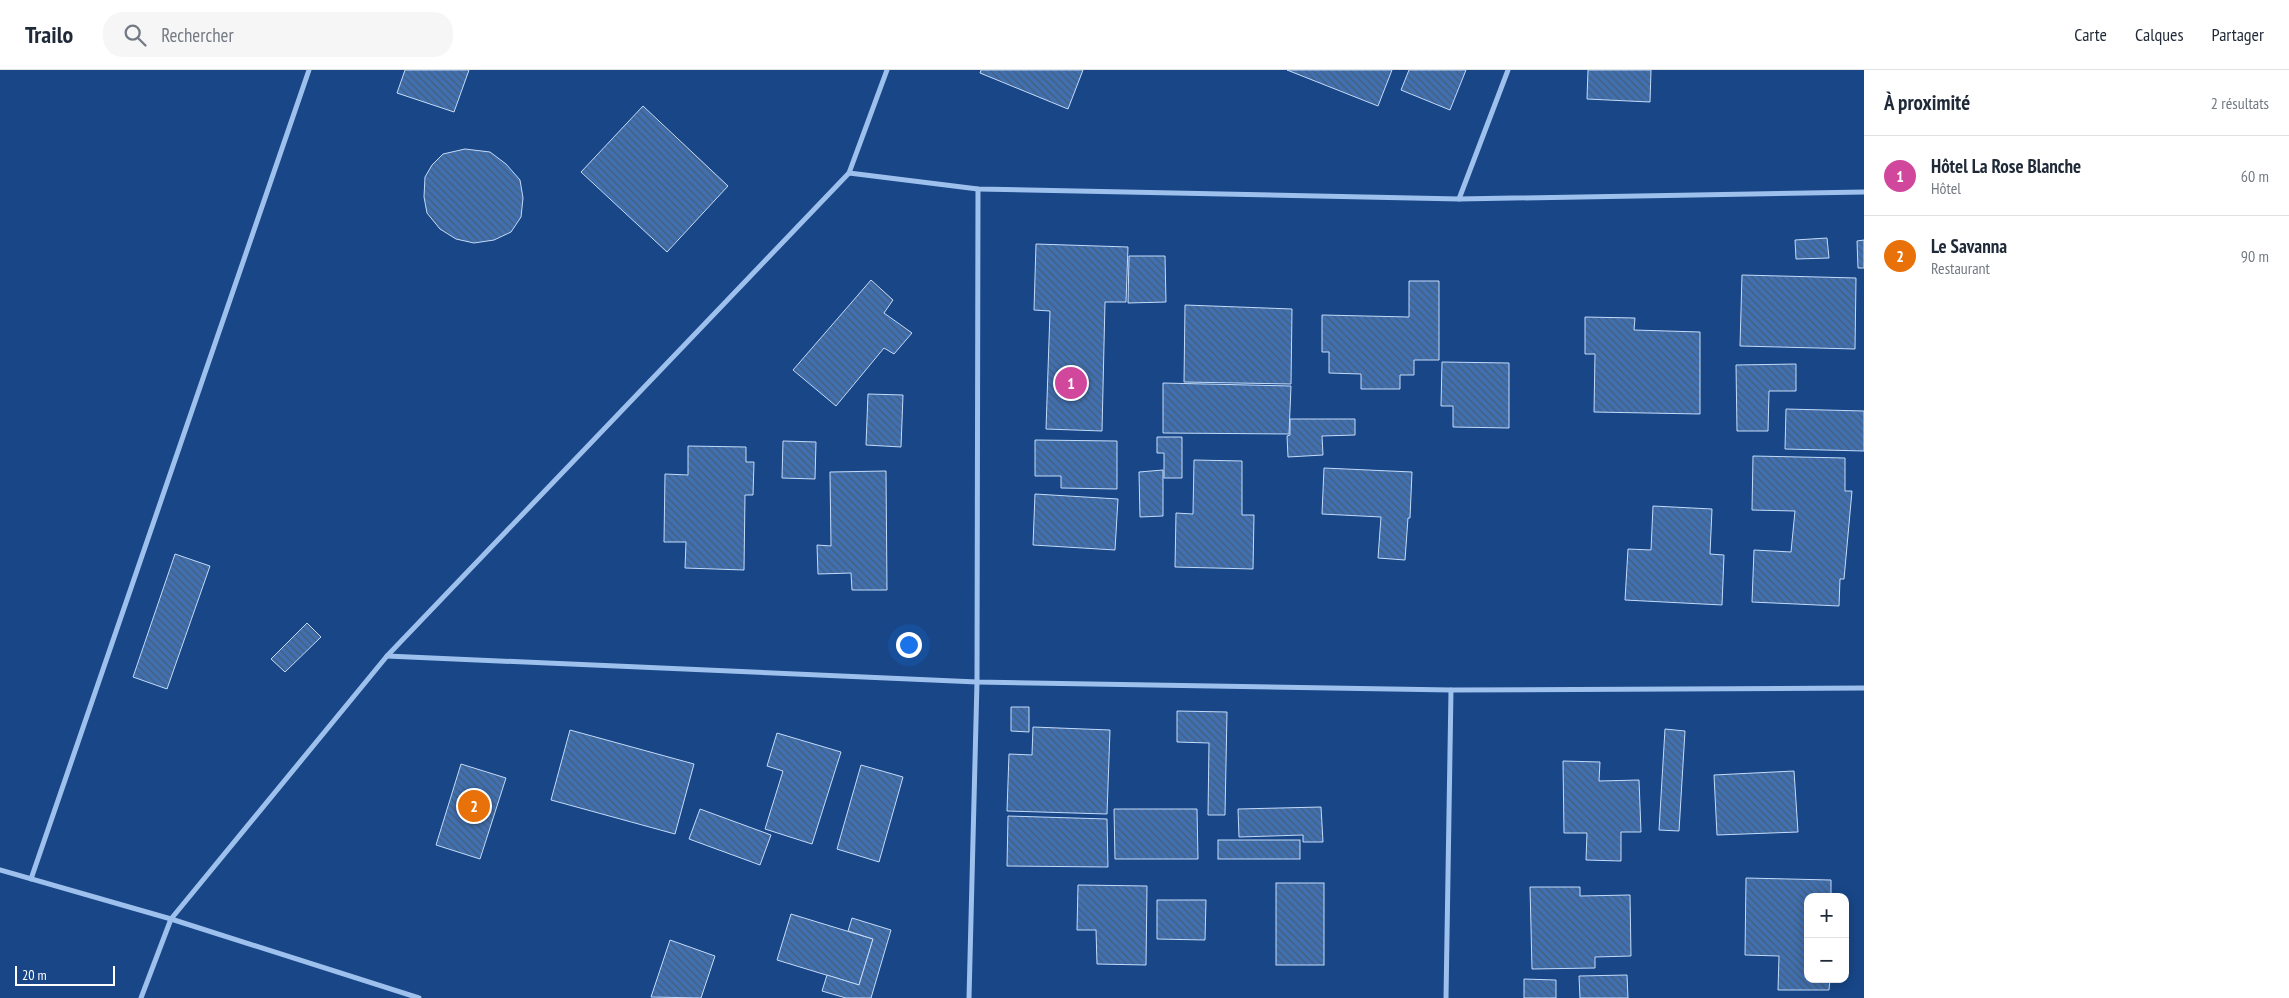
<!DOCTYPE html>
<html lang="fr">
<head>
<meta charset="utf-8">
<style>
	:root { --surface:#fff; --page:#f6f6f7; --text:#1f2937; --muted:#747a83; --line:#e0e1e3; --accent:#847547 }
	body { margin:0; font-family:"PT Sans Narrow",sans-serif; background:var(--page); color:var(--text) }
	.controls { position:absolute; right:15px; bottom:15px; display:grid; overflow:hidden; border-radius:10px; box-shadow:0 2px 12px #0003 }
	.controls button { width:45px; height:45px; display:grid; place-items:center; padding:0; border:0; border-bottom:1px solid var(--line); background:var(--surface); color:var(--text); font:25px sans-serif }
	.scale { position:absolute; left:15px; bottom:12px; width:100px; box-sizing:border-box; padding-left:5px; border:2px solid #fff; border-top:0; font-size:14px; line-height:18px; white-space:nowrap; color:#fff; -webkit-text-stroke:4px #184687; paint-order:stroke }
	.you { position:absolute; left:908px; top:574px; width:18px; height:18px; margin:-12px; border:4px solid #fff; border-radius:50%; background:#1a73e8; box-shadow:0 0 0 8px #1a73e833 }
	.badge { display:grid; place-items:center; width:32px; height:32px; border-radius:50%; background:var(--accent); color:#fff; font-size:16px; font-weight:700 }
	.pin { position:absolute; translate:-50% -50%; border:2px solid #fff; box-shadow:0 1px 5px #0006 }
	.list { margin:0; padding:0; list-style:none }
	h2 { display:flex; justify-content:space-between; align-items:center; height:65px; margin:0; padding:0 20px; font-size:21px }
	h2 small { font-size:16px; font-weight:400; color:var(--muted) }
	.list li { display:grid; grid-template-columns:32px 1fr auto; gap:15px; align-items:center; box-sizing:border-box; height:80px; padding:0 20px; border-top:1px solid var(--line) }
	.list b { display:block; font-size:19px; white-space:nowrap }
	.list p { margin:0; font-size:16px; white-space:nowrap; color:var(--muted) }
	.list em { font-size:16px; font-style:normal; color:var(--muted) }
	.icon { flex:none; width:28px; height:28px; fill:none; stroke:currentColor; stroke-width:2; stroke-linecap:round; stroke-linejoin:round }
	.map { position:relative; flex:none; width:1864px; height:928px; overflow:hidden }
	header { display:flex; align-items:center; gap:30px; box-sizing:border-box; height:70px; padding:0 25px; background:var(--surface); border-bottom:1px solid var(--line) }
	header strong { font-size:24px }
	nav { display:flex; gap:28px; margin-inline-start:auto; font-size:18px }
	.search { width:350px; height:45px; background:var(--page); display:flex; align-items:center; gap:12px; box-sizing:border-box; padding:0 18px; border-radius:20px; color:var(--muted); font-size:19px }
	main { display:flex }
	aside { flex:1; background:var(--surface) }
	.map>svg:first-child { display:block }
	.building { fill:url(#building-back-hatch); stroke:#c3dbfa }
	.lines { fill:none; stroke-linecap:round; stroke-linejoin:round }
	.minor { stroke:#9ec0ed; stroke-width:5 }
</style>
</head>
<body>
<header>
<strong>Trailo</strong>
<div class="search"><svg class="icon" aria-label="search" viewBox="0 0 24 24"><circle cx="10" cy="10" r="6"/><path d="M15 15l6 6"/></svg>Rechercher</div>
<nav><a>Carte</a><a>Calques</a><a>Partager</a></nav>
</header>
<main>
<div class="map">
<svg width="1864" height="928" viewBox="0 0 1864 928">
	<defs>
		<pattern id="building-back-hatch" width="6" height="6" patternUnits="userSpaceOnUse" patternTransform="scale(1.25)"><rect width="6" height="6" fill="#4070b0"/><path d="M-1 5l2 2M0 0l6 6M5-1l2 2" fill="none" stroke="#475c79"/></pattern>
	</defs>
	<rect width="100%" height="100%" fill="#184687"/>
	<!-- building -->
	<g class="building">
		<path d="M405,0H469L454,42L397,23Z"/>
		<path d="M981,0H1083L1068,39L980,3Z"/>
		<path d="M1287,0H1392L1378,36Z"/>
		<path d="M1409,0H1466L1450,40L1401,20Z"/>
		<path d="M1588,0H1651L1650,32L1587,29Z"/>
		<path d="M643,36L728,116L667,182L581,102Z"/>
		<path d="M465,79L490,82L506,94L520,110L523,128L521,147L511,162L494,170L474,173L456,169L440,159L427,143L424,127L425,107L432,95L443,84Z"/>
		<path d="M1827,168L1829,188L1796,189L1795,170Z"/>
		<path d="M1864,170V198H1858L1857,171Z"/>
		<path d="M1036,174L1128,177L1126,232H1105L1102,361L1046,359L1050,241L1034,240Z"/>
		<path d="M1129,186H1165L1166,232L1128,233Z"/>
		<path d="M1742,205L1856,208L1855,279L1740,276Z"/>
		<path d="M871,210L893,230L884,243L912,263L894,284L884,278L836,336L793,300Z"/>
		<path d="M1409,211H1439V290H1414V305H1400V319H1361V304L1329,303V282H1322V245L1409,247Z"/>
		<path d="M1185,235L1292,239L1291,314L1184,312Z"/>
		<path d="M1585,247L1635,248L1634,260L1700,262V344L1594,342L1595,284H1585Z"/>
		<path d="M1442,292L1509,293V358L1453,357V336H1441Z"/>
		<path d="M1796,294V321H1769L1768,361H1737L1736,295Z"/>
		<path d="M1163,313L1291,316L1289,364L1163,363Z"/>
		<path d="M868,324L903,325L901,377L866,375Z"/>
		<path d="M1786,339L1864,341V381L1785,379Z"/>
		<path d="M1290,349H1355V365L1322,366L1323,385L1288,387L1287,366L1290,365Z"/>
		<path d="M1157,367H1182V408H1164V383H1157Z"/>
		<path d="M1035,370L1117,371V419L1061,418V406H1035Z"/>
		<path d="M783,371L816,372L815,409L782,408Z"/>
		<path d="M688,376L746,377V392H754L753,425H745L744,500L685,498L686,472H664L665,404L688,405Z"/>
		<path d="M1753,386L1845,388V421H1852L1844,509H1840L1839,536L1752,532L1754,480L1791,482L1795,441L1752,440Z"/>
		<path d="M1194,390L1242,391V445H1254L1253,499L1175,497L1176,443L1193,444Z"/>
		<path d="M1324,398L1412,402L1410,448H1408L1405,490L1378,488L1381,447L1322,444Z"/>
		<path d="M1163,400V446L1140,447L1139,402Z"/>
		<path d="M886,401L887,520H852L851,503L818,504L817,475L831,476L830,402Z"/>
		<path d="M1035,424L1118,429L1115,480L1033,475Z"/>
		<path d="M1653,436L1712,439L1710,484L1724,485L1722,535L1625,530L1628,479L1651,480Z"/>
		<path d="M175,484L210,496L167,619L133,607Z"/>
		<path d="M307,553L321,567L285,602L271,589Z"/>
		<path d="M1011,637H1029V662L1011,661Z"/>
		<path d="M1177,641L1227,642L1225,745H1208L1209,673L1177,672Z"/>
		<path d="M1033,657L1110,660L1107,744L1007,741L1009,684L1032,685Z"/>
		<path d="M1665,659L1685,661L1679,761L1659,760Z"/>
		<path d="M570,660L694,694L675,764L551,730Z"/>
		<path d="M777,663L841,682L812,774L765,759L783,701L767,696Z"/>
		<path d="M1563,691L1600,692L1599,711L1639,710L1641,762H1621V791L1586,790L1587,763H1564Z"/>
		<path d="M461,694L506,708L480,789L436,775Z"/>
		<path d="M861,695L903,707L879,792L837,779Z"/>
		<path d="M1794,701L1798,762L1717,765L1714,705Z"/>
		<path d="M1321,737L1323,772H1303V765L1239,767L1238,739Z"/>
		<path d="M700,739L771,765L760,795L689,769Z"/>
		<path d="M1114,739H1197L1198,789H1115Z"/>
		<path d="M1008,746L1107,749L1108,797L1007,796Z"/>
		<rect x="1218" y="770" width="82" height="19"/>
		<path d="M1746,808L1831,810V827H1808V909H1830L1829,920H1778L1779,886L1745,885Z"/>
		<rect x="1276" y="813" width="48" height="82"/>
		<path d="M1078,815L1147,816L1146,895L1097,894L1096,860H1077Z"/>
		<path d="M1530,817H1580V826L1630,825L1631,886L1595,887V898L1532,899Z"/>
		<path d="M1157,830H1206L1205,870L1157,869Z"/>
		<path d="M791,844L873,869L859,915L777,890Z"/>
		<path d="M852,848L891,860L871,928H846L822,921L827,905L859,915L873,869L848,861Z"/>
		<path d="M670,870L715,886L701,928L651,927Z"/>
		<path d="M1627,905L1628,928H1580L1579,906Z"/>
		<path d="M1524,909L1556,910V928H1524Z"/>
	</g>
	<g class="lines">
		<!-- minor -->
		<g class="minor">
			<path d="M849,103L978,119L1459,129L1864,122"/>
			<path d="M1459,129L1508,0"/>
			<path d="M387,586L977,612L1451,620L1864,618"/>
			<path d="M0,800L171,849L419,928"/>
			<path d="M31,809L309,0"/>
			<path d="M141,928L171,849L387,586L849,103L887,0"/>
			<path d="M969,928L977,612L978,119"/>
			<path d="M1446,928L1451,620"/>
		</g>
	</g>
</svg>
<div class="controls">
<button>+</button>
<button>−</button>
</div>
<div class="scale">20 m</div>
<div class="you"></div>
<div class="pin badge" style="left:1071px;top:313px;background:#d1479c">1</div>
<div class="pin badge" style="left:474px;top:736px;background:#e8710a">2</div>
</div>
<aside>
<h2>À proximité<small>2 résultats</small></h2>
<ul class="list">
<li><span class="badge" style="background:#d1479c">1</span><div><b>Hôtel La Rose Blanche</b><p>Hôtel</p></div><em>60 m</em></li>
<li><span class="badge" style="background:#e8710a">2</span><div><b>Le Savanna</b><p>Restaurant</p></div><em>90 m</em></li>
</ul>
</aside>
</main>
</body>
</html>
